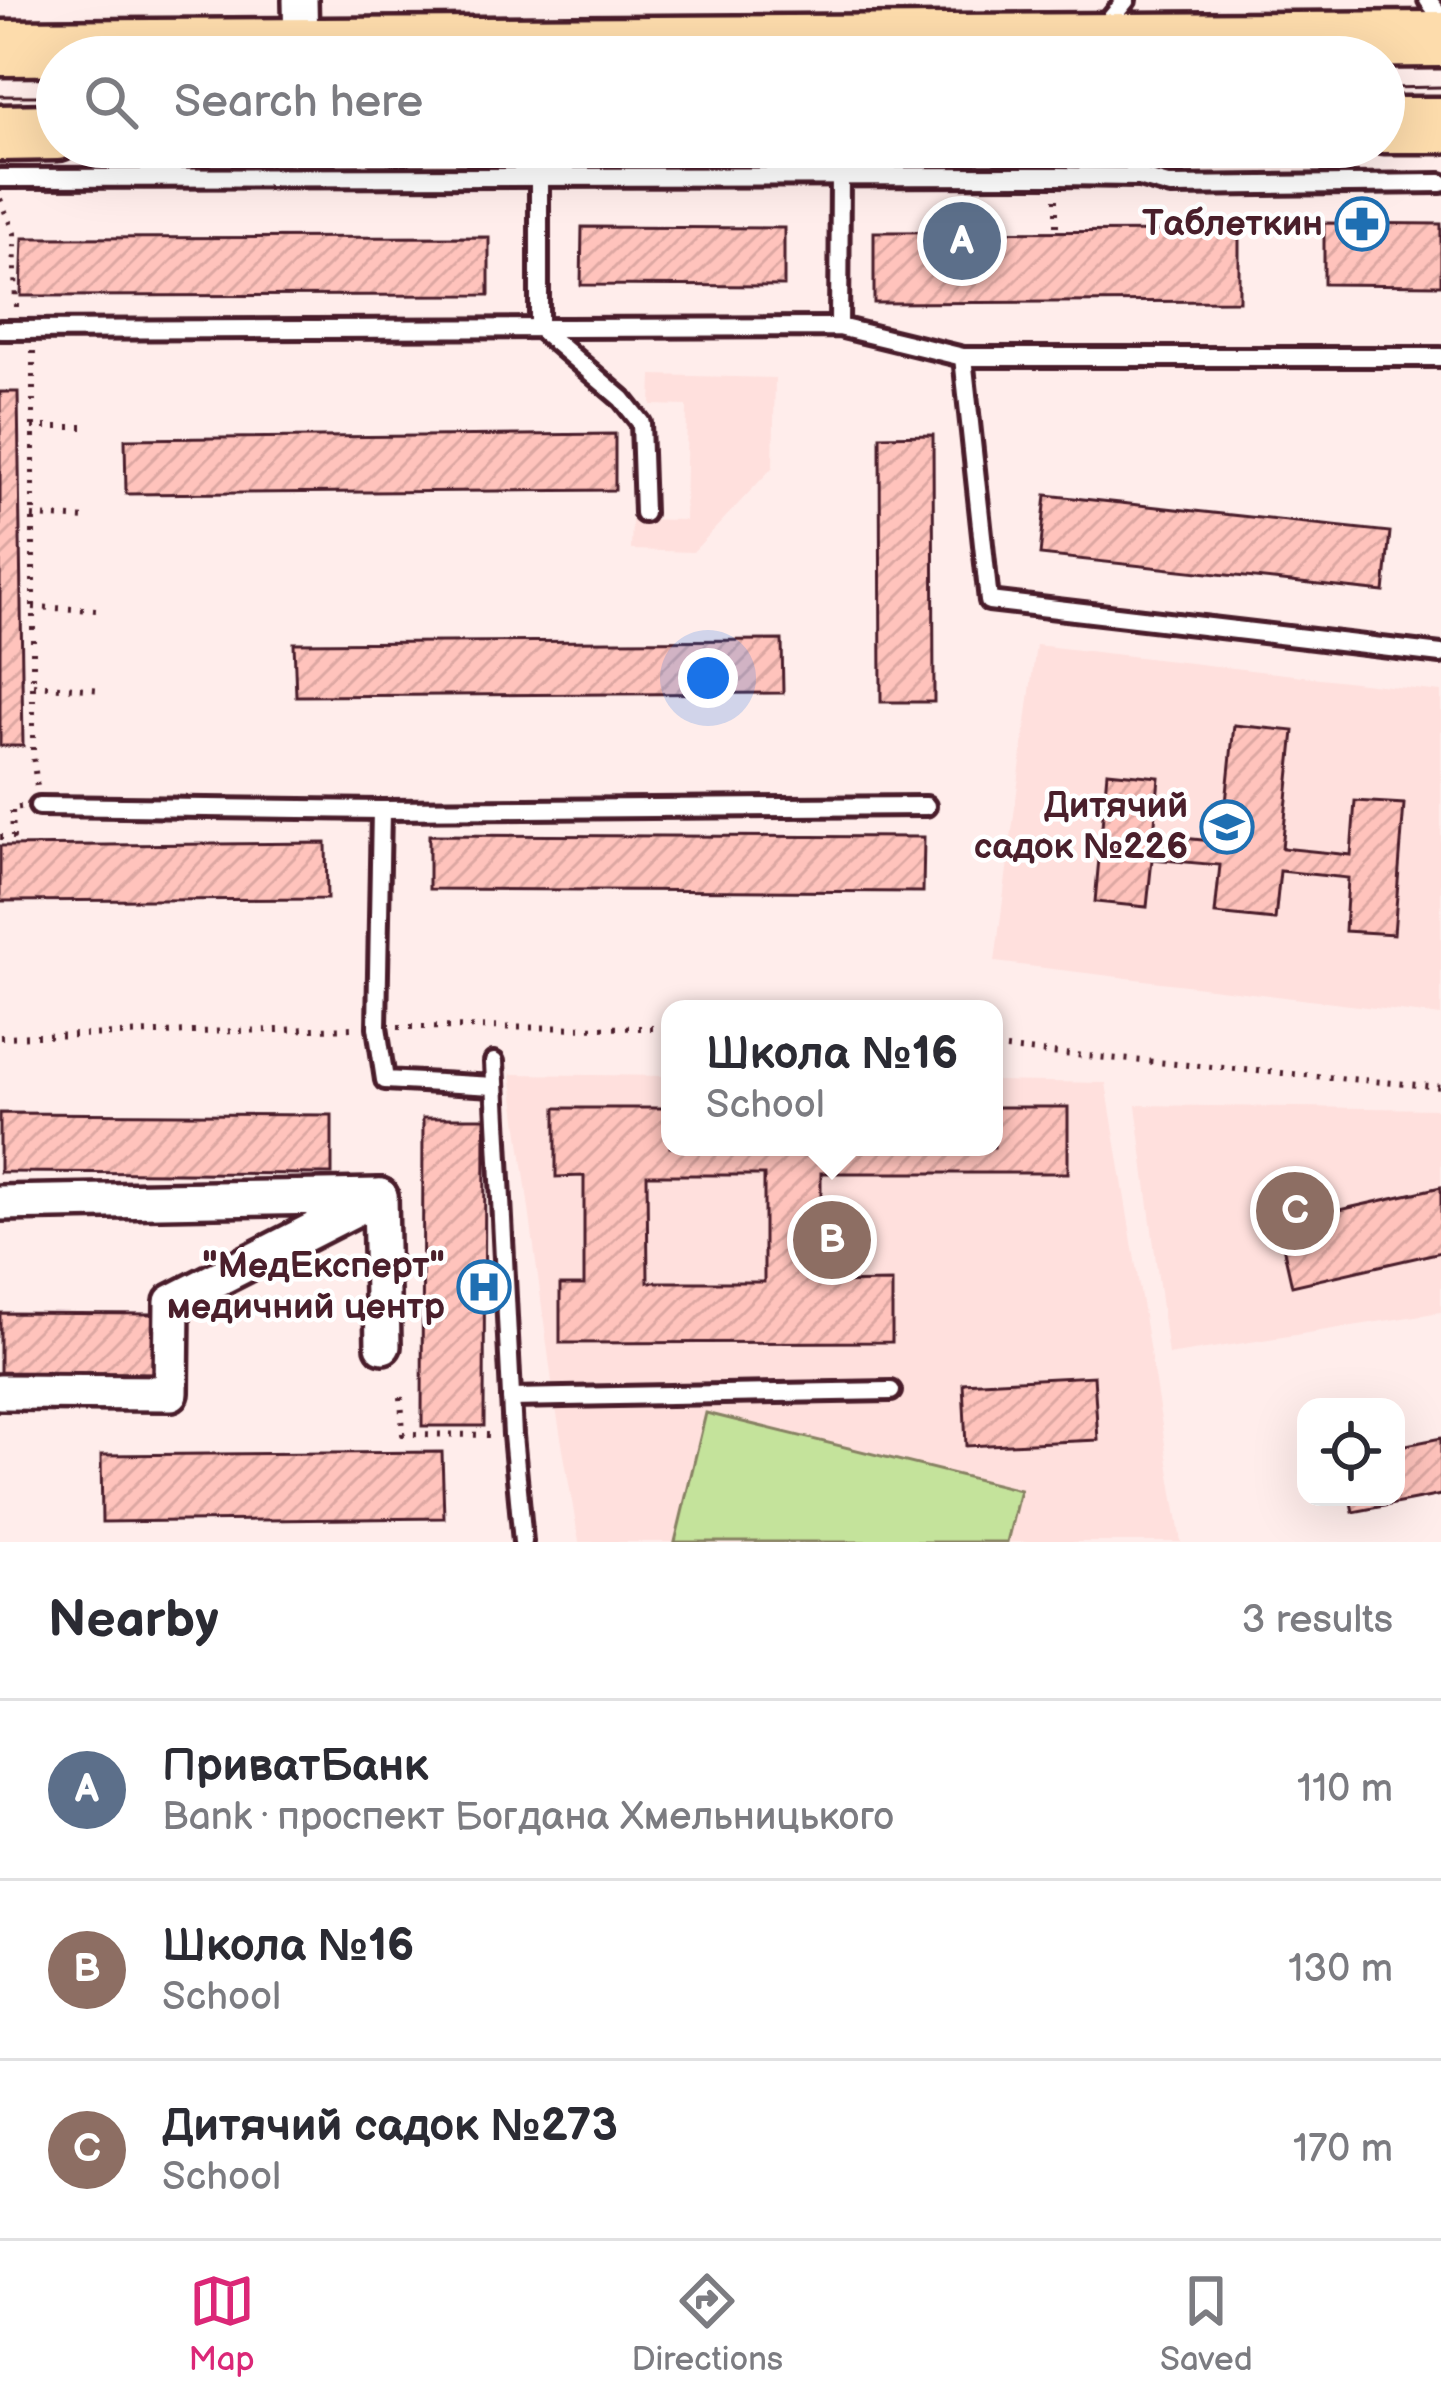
<!DOCTYPE html>
<html lang="en">
<head>
<meta charset="utf-8">
<style>
	:root { --surface:#fff; --page:#f2f2f3; --text:#2b2b33; --muted:#7c7c81; --line:#e1e1e2; --accent:#db2777 }
	body { margin:0; font-family:"Balsamiq Sans",sans-serif; background:var(--page); color:var(--text) }
	.controls { position:absolute; right:36px; bottom:36px; display:grid; overflow:hidden; border-radius:24px; box-shadow:0 12px 48px #0002 }
	.controls button { width:108px; height:108px; display:grid; place-items:center; padding:0; border:0; border-bottom:3px solid var(--line); background:var(--surface); color:var(--text); font:60px sans-serif }
	.you { position:absolute; left:708px; top:678px; width:42px; height:42px; margin:-30px; border:9px solid #fff; border-radius:50%; background:#1a73e8; box-shadow:0 0 0 18px #1a73e833 }
	.badge { display:grid; place-items:center; width:78px; height:78px; border-radius:50%; background:var(--accent); color:#fff; font-size:39px; font-weight:700 }
	.pin { position:absolute; translate:-50% -50%; border:6px solid #fff; box-shadow:0 3px 12px #0006 }
	.popup { position:absolute; left:661px; top:1000px; width:342px; height:156px; box-sizing:border-box; display:grid; place-content:center; border-radius:24px; background:var(--surface); filter:drop-shadow(0 3px 9px #0005); font-size:39px; white-space:nowrap; color:var(--muted) }
	.popup b { font-size:45px; color:var(--text) }
	.popup::after { content:''; position:absolute; left:50%; top:100%; margin-left:-24px; border:24px solid transparent; border-top-color:var(--surface) }
	.list { margin:0; padding:0; list-style:none }
	h2 { display:flex; justify-content:space-between; align-items:center; height:156px; margin:0; padding:0 48px; font-size:51px }
	h2 small { font-size:39px; font-weight:400; color:var(--muted) }
	.list li { display:grid; grid-template-columns:78px 1fr auto; gap:36px; align-items:center; box-sizing:border-box; height:180px; padding:0 48px; border-top:3px solid var(--line) }
	.list b { display:block; font-size:45px; white-space:nowrap }
	.list p { margin:0; font-size:39px; white-space:nowrap; color:var(--muted) }
	.list em { font-size:39px; font-style:normal; color:var(--muted) }
	.icon { flex:none; width:66px; height:66px; fill:none; stroke:currentColor; stroke-width:2; stroke-linecap:round; stroke-linejoin:round }
	.map { position:relative; flex:none; width:1441px; height:1542px; overflow:hidden }
	.search { position:absolute; background:var(--surface); box-shadow:0 12px 48px #0002; left:36px; right:36px; top:36px; height:132px; display:flex; align-items:center; gap:30px; box-sizing:border-box; padding:0 42px; border-radius:66px; color:var(--muted); font-size:45px }
	.sheet { height:696px; background:var(--surface) }
	nav { display:flex; justify-content:space-around; align-items:center; box-sizing:border-box; height:168px; border-top:3px solid var(--line); background:var(--surface); font-size:33px; color:var(--muted) }
	nav a { display:grid; justify-items:center; gap:6px }
	nav .on { color:var(--accent) }
	.map>svg:first-child { display:block }
	.built { fill:#ffe0dd }
	.green { fill:#c4e39b; stroke:#878163; stroke-width:3 }
	.building { fill:url(#building-hatch); stroke:#4a1f2b; stroke-width:3; fill-rule:evenodd }
	.lines { fill:none; stroke-linecap:round; stroke-linejoin:round }
	.lane-casing { stroke:#4a1f2b; stroke-width:26 }
	.street-casing { stroke:#4a1f2b; stroke-width:42 }
	.primary-casing { stroke:#4a1f2b; stroke-width:63 }
	.path { stroke:#4a1f2b; stroke-width:6; stroke-dasharray:3 9; stroke-linecap:butt }
	.lane { stroke:#fff; stroke-width:16 }
	.street { stroke:#fff; stroke-width:33 }
	.primary { stroke:#fddcac; stroke-width:54 }
	.tram { stroke:#4a1f2b; stroke-width:3 }
	.labels { text-anchor:middle; dominant-baseline:central; stroke-width:9; stroke-linejoin:round; paint-order:stroke }
	.poi-label { font-size:36px; font-weight:bold; fill:#4a1f2b; stroke:#fff; text-anchor:end }
</style>
</head>
<body>
<div class="map">
<svg width="1441" height="1542" viewBox="0 0 1441 1542">
	<defs>
		<pattern id="building-hatch" width="6" height="6" patternUnits="userSpaceOnUse" patternTransform="scale(3)"><rect width="6" height="6" fill="#ffc3bc"/><path d="M-1 1l2-2M0 6l6-6M5 7l2-2" fill="none" stroke="#dca7a2"/></pattern>
	</defs>
	<rect width="100%" height="100%" fill="#ffedeb"/>
	<filter id="ink" filterUnits="userSpaceOnUse"><feTurbulence type="fractalNoise" baseFrequency=".00833" numOctaves="2"/><feDisplacementMap in="SourceGraphic" scale="24" xChannelSelector="R" yChannelSelector="G"/><feConvolveMatrix kernelMatrix="1 2 1 2 8 2 1 2 1" color-interpolation-filters="sRGB"/></filter>
	<g filter="url(#ink)">
		<!-- built -->
		<g class="built">
			<path d="M652,375L775,378L773,467L693,552L631,550L632,519L685,520L687,406L651,405Z"/>
			<path d="M1036,645L1441,692V1016L995,962Z"/>
			<path d="M511,1074L670,1076V1147H994V1081L1106,1083L1181,1542H579L554,1397Z"/>
			<path d="M1136,1105L1441,1109V1312L1168,1355Z"/>
		</g>
		<!-- green -->
		<path class="green" d="M706,1413L1020,1490L1007,1542H675Z"/>
		<!-- building -->
		<g class="building">
			<path d="M1324,223L1441,224V285L1324,284Z"/>
			<path d="M582,227L784,228V286L581,285Z"/>
			<path d="M1239,231V301L874,303V232Z"/>
			<path d="M489,237V295L21,296L23,238Z"/>
			<path d="M0,392H18L23,746H0Z"/>
			<path d="M615,434V490L126,494L125,439Z"/>
			<path d="M933,435L934,702H881L880,436Z"/>
			<path d="M1046,495L1390,532L1384,592L1040,555Z"/>
			<path d="M782,640L783,693L296,696L294,643Z"/>
			<path d="M1234,725L1294,731L1282,848L1351,855L1355,801L1404,804L1394,934L1345,931L1348,878L1280,871L1275,920L1215,914L1220,865L1152,859L1147,907L1095,902L1107,772L1159,777L1154,835L1222,842Z"/>
			<path d="M429,835L924,837L923,892L429,889Z"/>
			<path d="M326,843L327,899L0,901V846Z"/>
			<path d="M994,1107H1068V1173H821V1283L892,1282V1342L560,1343V1285H584V1176L556,1177V1108H670V1147H994ZM647,1175H764V1282H648Z"/>
			<path d="M0,1113L332,1115V1174L0,1172Z"/>
			<path d="M423,1118H485L484,1426H422Z"/>
			<path d="M1441,1187V1252L1292,1286L1278,1224Z"/>
			<path d="M0,1313L154,1314V1373L0,1372Z"/>
			<path d="M1094,1376L1098,1440L966,1446L963,1383Z"/>
			<path d="M1441,1438V1495L1353,1512L1350,1497H1396V1447Z"/>
			<path d="M442,1452L444,1518L102,1522L101,1455Z"/>
		</g>
		<g class="lines">
			<!-- lane casing -->
			<g class="lane-casing">
				<g id="lane">
					<path d="M1428,0L1441,17"/>
					<path d="M1104,27L1126,0"/>
					<path d="M539,177V328L622,399L641,423L644,513"/>
					<path d="M0,178L1056,176L1139,177L1171,186L1441,183"/>
					<path d="M839,327L840,176"/>
					<path d="M0,330L839,327L963,357H1441"/>
					<path d="M963,357L989,601L1441,654"/>
					<path d="M39,806L381,810L926,806"/>
					<path d="M381,810L377,1027L385,1080L494,1086"/>
					<path d="M494,1062L513,1435L523,1542"/>
					<path d="M511,1398L891,1391"/>
				</g>
			</g>
			<!-- street casing -->
			<g class="street-casing">
				<g id="street">
					<path d="M300,0L301,46"/>
					<path d="M380,1196L383,1346"/>
					<path d="M0,1203L380,1196L172,1302L171,1393L0,1392"/>
				</g>
			</g>
			<!-- primary casing -->
			<g class="primary-casing">
				<g id="primary">
					<path d="M0,48L1441,39"/>
					<path d="M1384,125H1441"/>
					<path d="M0,133L57,132"/>
				</g>
			</g>
			<!-- path -->
			<g class="path">
				<path d="M1177,147L1178,162"/>
				<path d="M0,199L14,233L16,307"/>
				<path d="M1056,199V232"/>
				<path d="M33,351V755L37,787"/>
				<path d="M32,427H86"/>
				<path d="M32,516L90,519"/>
				<path d="M33,607L96,610"/>
				<path d="M33,685L102,690"/>
				<path d="M0,837H13L12,808L21,807"/>
				<path d="M398,1027L670,1028"/>
				<path d="M0,1037L354,1028"/>
				<path d="M994,1048L1441,1087"/>
				<path d="M401,1397L403,1434L491,1435"/>
			</g>
			<!-- lane -->
			<use href="#lane" class="lane"/>
			<!-- street -->
			<use href="#street" class="street"/>
			<!-- primary -->
			<use href="#primary" class="primary"/>
			<!-- tram -->
			<g class="tram">
				<path d="M1384,88L1441,87"/>
				<path d="M0,96H57"/>
			</g>
		</g>
	</g>
	<!-- icons -->
	<defs>
		<g id="pharmacy-ring" transform="scale(2.7)"><circle r="9.5" fill="#fff" stroke="#1f6fb2" stroke-width="1.5"/><path d="M-2-6h4v4h4v4h-4v4h-4v-4h-4v-4h4Z" fill="#1f6fb2"/></g>
		<g id="school-ring" transform="scale(2.7)"><circle r="9.5" fill="#fff" stroke="#1f6fb2" stroke-width="1.5"/><path d="M0-5L7-2L0 1L-7-2ZM-4 1L0 2.5L4 1V4Q0 6-4 4Z" fill="#1f6fb2"/></g>
		<g id="hospital-ring" transform="scale(2.7)"><circle r="9.5" fill="#fff" stroke="#1f6fb2" stroke-width="1.5"/><path d="M-5-5h3v3.5h4V-5h3V5h-3V1.5h-4V5h-3Z" fill="#1f6fb2"/></g>
	</defs>
	<g fill-rule="evenodd">
		<use href="#pharmacy-ring" x="1362" y="224"/>
		<use href="#school-ring" x="1227" y="827"/>
		<use href="#hospital-ring" x="484" y="1287"/>
	</g>
	<g class="labels">
		<!-- poi labels -->
		<g class="poi-label">
			<text x="1323" y="224">Таблеткин</text>
			<text x="1188" y="806">Дитячий<tspan x="1188" dy="41">садок №226</tspan></text>
			<text x="445" y="1266">"МедЕксперт"<tspan x="445" dy="41">медичний центр</tspan></text>
		</g>
	</g>
</svg>
<div class="controls">
<button><svg class="icon" aria-label="locate" viewBox="0 0 24 24"><circle cx="12" cy="12" r="6"/><path d="M12 2v4M12 18v4M2 12h4M18 12h4"/></svg></button>
</div>
<div class="you"></div>
<div class="pin badge" style="left:962px;top:241px;background:#5c6f8a">A</div>
<div class="pin badge" style="left:832px;top:1240px;background:#8d6e63">B</div>
<div class="popup"><b>Школа №16</b>School</div>
<div class="pin badge" style="left:1295px;top:1211px;background:#8d6e63">C</div>
<div class="search"><svg class="icon" aria-label="search" viewBox="0 0 24 24"><circle cx="10" cy="10" r="6"/><path d="M15 15l6 6"/></svg>Search here</div>
</div>
<section class="sheet">
<h2>Nearby<small>3 results</small></h2>
<ul class="list">
<li><span class="badge" style="background:#5c6f8a">A</span><div><b>ПриватБанк</b><p>Bank · проспект Богдана Хмельницького</p></div><em>110 m</em></li>
<li><span class="badge" style="background:#8d6e63">B</span><div><b>Школа №16</b><p>School</p></div><em>130 m</em></li>
<li><span class="badge" style="background:#8d6e63">C</span><div><b>Дитячий садок №273</b><p>School</p></div><em>170 m</em></li>
</ul>
</section>
<nav>
<a class="on"><svg class="icon" aria-label="map" viewBox="0 0 24 24"><path d="M3 6l6-2 6 2 6-2v14l-6 2-6-2-6 2zM9 4v14M15 6v14"/></svg>Map</a>
<a><svg class="icon" aria-label="directions" viewBox="0 0 24 24"><path d="M12 3l9 9-9 9-9-9zM9 14v-3h6M13 9l2 2-2 2"/></svg>Directions</a>
<a><svg class="icon" aria-label="saved" viewBox="0 0 24 24"><path d="M7 4h10v16l-5-4-5 4z"/></svg>Saved</a>
</nav>
</body>
</html>
